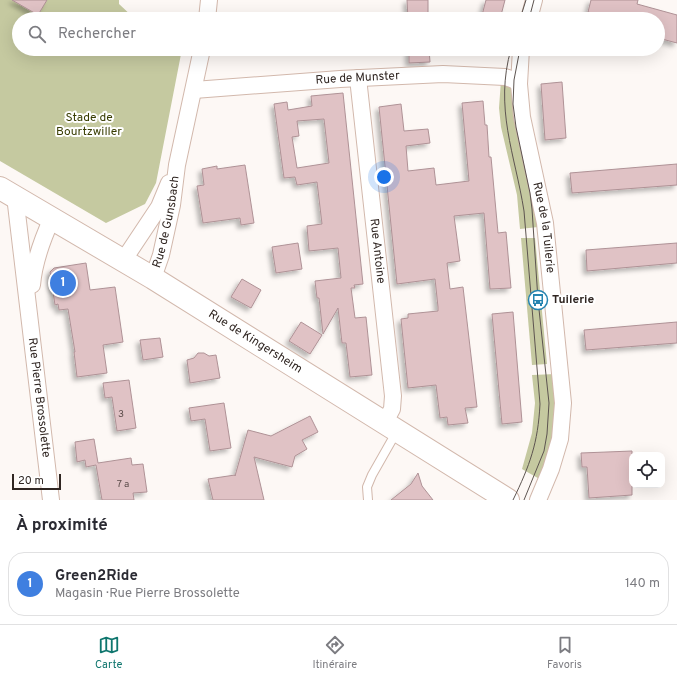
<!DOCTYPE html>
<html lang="fr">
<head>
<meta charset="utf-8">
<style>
	:root { --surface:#fff; --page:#f7f7f7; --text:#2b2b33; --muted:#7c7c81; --line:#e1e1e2; --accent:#0f766e }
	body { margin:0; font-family:Overpass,sans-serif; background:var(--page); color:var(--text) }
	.controls { position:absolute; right:12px; bottom:12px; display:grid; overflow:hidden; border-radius:8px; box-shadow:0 4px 16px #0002 }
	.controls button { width:36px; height:36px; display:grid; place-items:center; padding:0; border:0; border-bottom:1px solid var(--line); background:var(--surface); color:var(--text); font:20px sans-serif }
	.scale { position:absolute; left:12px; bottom:10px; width:49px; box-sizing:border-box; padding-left:4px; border:2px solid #302622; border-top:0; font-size:11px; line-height:14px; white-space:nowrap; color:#302622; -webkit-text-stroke:3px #fff; paint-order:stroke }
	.you { position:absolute; left:384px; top:177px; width:14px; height:14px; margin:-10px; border:3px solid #fff; border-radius:50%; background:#1a73e8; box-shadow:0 0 0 6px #1a73e833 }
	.badge { display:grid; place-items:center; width:26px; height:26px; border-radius:50%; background:var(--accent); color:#fff; font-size:13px; font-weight:700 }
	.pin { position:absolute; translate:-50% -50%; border:2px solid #fff; box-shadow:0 1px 4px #0006 }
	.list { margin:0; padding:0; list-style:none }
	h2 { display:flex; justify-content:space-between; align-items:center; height:52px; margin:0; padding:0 16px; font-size:17px }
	h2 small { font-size:13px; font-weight:400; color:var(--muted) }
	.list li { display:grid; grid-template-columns:26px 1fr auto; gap:12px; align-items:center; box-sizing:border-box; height:64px; margin:0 8px 8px; padding:0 8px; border:1px solid var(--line); border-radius:16px }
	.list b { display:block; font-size:15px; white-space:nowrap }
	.list p { margin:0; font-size:13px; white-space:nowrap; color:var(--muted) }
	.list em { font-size:13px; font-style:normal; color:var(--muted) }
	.icon { flex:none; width:22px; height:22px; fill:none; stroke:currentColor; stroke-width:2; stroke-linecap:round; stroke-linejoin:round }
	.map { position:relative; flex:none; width:677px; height:500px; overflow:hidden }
	.search { position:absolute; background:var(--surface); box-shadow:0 4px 16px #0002; left:12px; right:12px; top:12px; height:44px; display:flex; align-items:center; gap:10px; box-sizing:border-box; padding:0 14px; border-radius:22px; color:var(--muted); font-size:15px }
	.sheet { height:124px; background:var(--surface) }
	nav { display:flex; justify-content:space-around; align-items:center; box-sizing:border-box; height:56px; border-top:1px solid var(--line); background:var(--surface); font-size:11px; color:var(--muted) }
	nav a { display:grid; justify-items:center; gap:2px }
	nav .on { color:var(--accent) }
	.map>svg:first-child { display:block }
	.green { fill:#c5c9a0 }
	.building { fill:#e0c2c5; stroke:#af9296; fill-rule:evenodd; filter:url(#shadow) }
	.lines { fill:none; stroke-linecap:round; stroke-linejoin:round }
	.service-casing { stroke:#d2b8ac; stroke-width:10 }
	.minor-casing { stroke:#d2b8ac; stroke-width:18 }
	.secondary-casing { stroke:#d2b8ac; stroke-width:24 }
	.service { stroke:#fff; stroke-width:8 }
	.minor { stroke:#fff; stroke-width:16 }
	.secondary { stroke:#fff; stroke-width:22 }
	.tram { stroke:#5d5450; stroke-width:1 }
	.labels { text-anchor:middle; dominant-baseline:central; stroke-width:4; stroke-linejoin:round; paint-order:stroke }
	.number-label { font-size:10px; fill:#5c4d4b }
	.street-label { font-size:12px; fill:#302622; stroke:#fff }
	.park-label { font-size:12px; fill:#393d03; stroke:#fff }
	.poi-label { font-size:12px; font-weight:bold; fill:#302622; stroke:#fff; text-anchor:start }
</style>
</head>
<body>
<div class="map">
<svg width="677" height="500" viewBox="0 0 677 500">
	<defs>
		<filter id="shadow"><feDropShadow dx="-3.5" dy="3.5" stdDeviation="2" flood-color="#0004"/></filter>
	</defs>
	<rect width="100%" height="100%" fill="#fdf8f5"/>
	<!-- green -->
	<g class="green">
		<path d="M0,0H119V4L134,18L185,19H19V49H182L156,183L145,204L106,223L0,161Z"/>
		<path d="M501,80L514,86L538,227L520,229L517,195L501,127L499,108Z"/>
		<path d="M521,238H535L547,364L532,365Z"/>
		<path d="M556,374L557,426L543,481L522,469L532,433L535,403L532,375Z"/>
	</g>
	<!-- building -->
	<g class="building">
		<path d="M12,0H47L38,15Z"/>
		<path d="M407,0H428V19H408Z"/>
		<path d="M486,0H505L500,19H481Z"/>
		<path d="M591,0H638L637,4L677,15V43L658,38V19H615L588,12Z"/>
		<path d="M409,49H429L430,62L409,63Z"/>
		<path d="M562,82L566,138L545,140L541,84Z"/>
		<path d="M343,93L363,284L354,285L355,288H351L355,318L366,317L372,375L350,377L346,343H342L338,308L323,334L319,298H317L315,281L341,278L338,248L309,251L307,226L322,224L317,182L297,185L295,177L284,178L274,104L287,102L288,110L312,106L311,96ZM324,119L329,163L297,168L292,137L299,136L297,121Z"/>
		<path d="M483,101L485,125H487L489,157H491L498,233L506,232L511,288L490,289L484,213L454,216L460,261L447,263L450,289L463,287L477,407L465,408L468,423L448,425L447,417L440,418L436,385L408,388L401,319L408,318V314L438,311V307L435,279L397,284L379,107L401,104L404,131L428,129L430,143L406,146L408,171L434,168L436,185L469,181L462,103Z"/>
		<path d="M677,164V185L572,193L570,173Z"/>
		<path d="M245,165L254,223L241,225L240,218L203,223L197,186L204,185L202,169L217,166V169Z"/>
		<path d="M298,243L302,269L276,273L272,247Z"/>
		<path d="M677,243V263L587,271L586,250Z"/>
		<path d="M86,263L90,290L115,287L123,342L103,345L107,373L77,377L74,352H75L68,309L59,310L58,304L55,305L50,272L54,268Z"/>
		<path d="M242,279L261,290L251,308L231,297Z"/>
		<path d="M513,312L522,422L502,424L492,314Z"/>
		<path d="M301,322L322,335L310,354L289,341Z"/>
		<path d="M677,322V343L586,350L584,330Z"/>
		<path d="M160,338L163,357L143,360L140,340Z"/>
		<path d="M198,353H204L209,356L216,355L220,378L190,383L187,360L194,358Z"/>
		<path d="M129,380L136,428L117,431L112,397L105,398L103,383Z"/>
		<path d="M224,403L231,448L210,451L205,419L191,421L189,408Z"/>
		<path d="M310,416L318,432L302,440L307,449L295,456L292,467L254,457L264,500H213L208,479L235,475V476L248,430L271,436Z"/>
		<path d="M94,439L98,463L131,458L132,465L143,464L147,492L133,493L134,500H102L96,465L86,467L85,460L77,462L75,442Z"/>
		<path d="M632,451V495L589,498L587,467H582L581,453Z"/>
		<path d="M418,473L422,486L433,500H391L411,484Z"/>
	</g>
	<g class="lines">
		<!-- service casing -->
		<g class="service-casing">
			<path id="service" d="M368,500L367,487L372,475L397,431"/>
		</g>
		<!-- minor casing -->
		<g class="minor-casing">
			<g id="minor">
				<path d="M207,19L209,0"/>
				<path d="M529,19L534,0"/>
				<path id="s1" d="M521,49L519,84L522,117L545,223L563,403L560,439L551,469L538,500"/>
				<path id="s2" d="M358,78L393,396L392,409L385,422"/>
				<path id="s3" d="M194,90L340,79L443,74L505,77L514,80L519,84"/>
				<path id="s4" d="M15,196L51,500"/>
				<path d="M123,261L159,207L169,183"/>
				<path id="s5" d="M153,278L161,255L172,205L177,165L202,49"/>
				<path d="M32,285C34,261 42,240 52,218"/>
			</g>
		</g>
		<!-- secondary casing -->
		<g class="secondary-casing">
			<g id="secondary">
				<path id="s6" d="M0,188L153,278L508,500"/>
			</g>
		</g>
		<!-- service -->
		<use href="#service" class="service"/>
		<!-- minor -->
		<use href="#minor" class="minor"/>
		<!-- secondary -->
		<use href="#secondary" class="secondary"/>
		<!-- tram -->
		<g class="tram">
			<path d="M520,19L526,0"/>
			<path d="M529,19L534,0"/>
			<path d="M511,49C494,108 515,154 524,211L540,404C538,443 530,465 513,500"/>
			<path d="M520,49L514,80L513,104L516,127L530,193L532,209L538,300L549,403L547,434L544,451L524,500"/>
		</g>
	</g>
	<!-- icons -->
	<defs>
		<g id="bus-ring" transform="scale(1)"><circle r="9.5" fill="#fff" stroke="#2684b0" stroke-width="1.5"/><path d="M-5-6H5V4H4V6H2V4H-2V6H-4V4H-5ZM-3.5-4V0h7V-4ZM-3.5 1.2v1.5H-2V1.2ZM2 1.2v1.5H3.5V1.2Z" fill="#2684b0"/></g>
	</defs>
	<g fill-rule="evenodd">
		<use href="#bus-ring" x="538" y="300"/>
	</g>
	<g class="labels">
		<!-- number labels -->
		<g class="number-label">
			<text x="121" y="414">3</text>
			<text x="123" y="484">7 a</text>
		</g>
		<!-- street labels -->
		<g class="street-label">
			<text stroke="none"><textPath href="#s3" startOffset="164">Rue de Munster</textPath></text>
			<text stroke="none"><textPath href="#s5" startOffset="58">Rue de Gunsbach</textPath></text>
			<text stroke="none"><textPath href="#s1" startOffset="181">Rue de la Tuilerie</textPath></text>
			<text stroke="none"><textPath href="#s2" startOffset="174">Rue Antoine</textPath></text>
			<text stroke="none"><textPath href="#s6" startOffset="298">Rue de Kingersheim</textPath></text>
			<text stroke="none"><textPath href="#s4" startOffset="203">Rue Pierre Brossolette</textPath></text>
		</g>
		<!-- park labels -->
		<g class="park-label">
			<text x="89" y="118">Stade de<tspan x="89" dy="14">Bourtzwiller</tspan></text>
		</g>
		<!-- poi labels -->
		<g class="poi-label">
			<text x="552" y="300">Tuilerie</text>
		</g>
	</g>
</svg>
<div class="controls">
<button><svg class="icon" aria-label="locate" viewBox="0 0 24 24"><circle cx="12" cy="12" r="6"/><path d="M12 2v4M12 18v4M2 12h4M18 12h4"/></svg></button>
</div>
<div class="scale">20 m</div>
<div class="you"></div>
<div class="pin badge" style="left:63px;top:283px;background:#3f7fe0">1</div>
<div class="search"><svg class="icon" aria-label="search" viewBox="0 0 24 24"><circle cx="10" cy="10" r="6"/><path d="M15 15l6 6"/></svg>Rechercher</div>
</div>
<section class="sheet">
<h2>À proximité<small></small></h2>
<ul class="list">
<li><span class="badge" style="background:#3f7fe0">1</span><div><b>Green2Ride</b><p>Magasin · Rue Pierre Brossolette</p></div><em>140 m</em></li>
</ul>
</section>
<nav>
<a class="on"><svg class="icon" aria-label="map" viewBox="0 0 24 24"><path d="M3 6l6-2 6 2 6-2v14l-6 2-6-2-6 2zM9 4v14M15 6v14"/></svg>Carte</a>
<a><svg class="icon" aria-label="directions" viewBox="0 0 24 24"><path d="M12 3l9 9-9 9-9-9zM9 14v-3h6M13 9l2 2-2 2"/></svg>Itinéraire</a>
<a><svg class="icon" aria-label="saved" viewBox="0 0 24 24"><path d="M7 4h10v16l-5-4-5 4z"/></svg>Favoris</a>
</nav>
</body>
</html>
